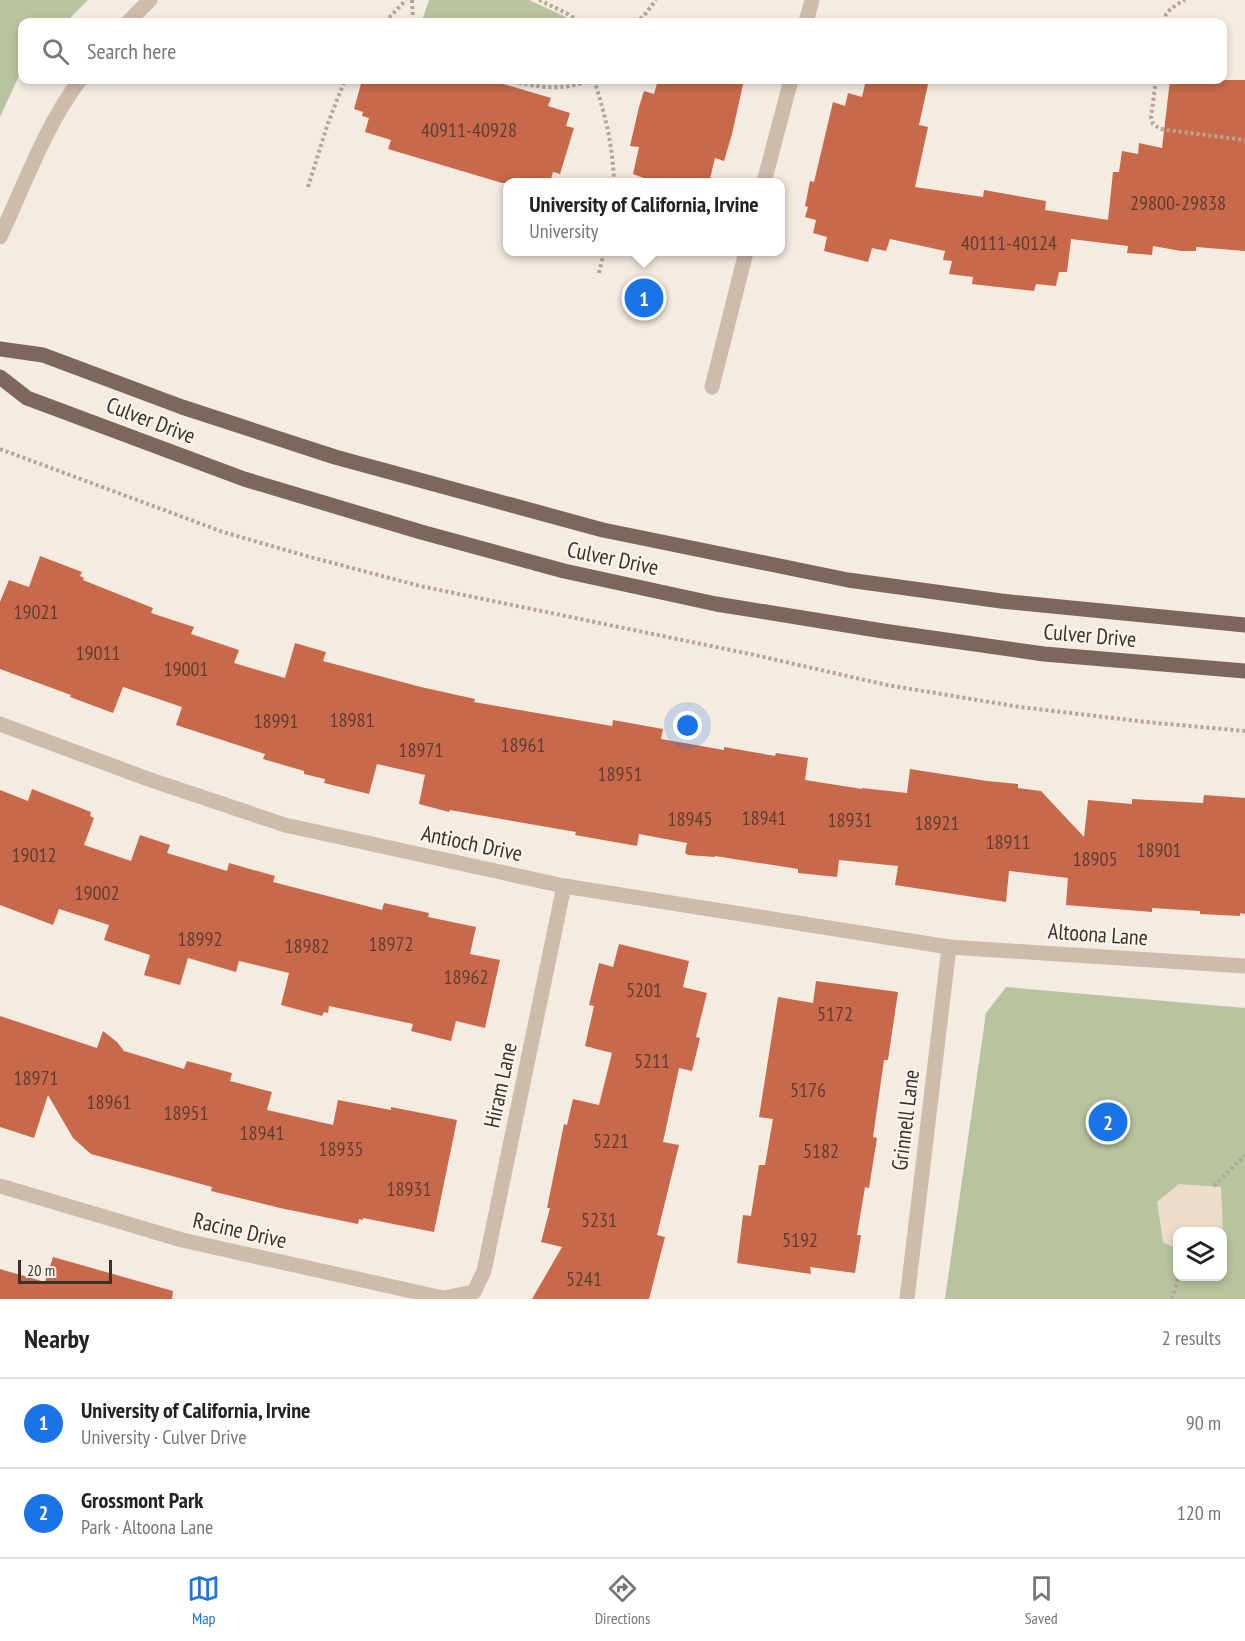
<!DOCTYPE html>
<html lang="en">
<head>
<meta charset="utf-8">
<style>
	:root { --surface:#fff; --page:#f6f6f6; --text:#222; --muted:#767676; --line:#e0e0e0; --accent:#1a73e8 }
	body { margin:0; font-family:"PT Sans Narrow",sans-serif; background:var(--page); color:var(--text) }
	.controls { position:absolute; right:18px; bottom:18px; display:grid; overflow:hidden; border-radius:12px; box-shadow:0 3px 9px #0003 }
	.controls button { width:54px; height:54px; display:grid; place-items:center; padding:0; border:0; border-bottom:2px solid var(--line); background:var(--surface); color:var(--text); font:30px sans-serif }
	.scale { position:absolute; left:18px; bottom:15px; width:94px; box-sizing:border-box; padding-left:6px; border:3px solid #3b302b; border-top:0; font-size:16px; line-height:21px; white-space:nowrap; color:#3b302b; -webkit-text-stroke:4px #fbf5ee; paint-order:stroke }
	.you { position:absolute; left:688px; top:726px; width:21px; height:21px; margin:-15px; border:4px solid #fff; border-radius:50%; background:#1a73e8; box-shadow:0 0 0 9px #1a73e833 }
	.badge { display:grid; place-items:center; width:39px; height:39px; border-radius:50%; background:var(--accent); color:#fff; font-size:20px; font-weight:700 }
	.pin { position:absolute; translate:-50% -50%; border:3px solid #fff; box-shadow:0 2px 6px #0006 }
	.popup { position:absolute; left:503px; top:178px; width:282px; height:78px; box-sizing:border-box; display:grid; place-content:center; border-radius:12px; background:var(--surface); filter:drop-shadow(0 2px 4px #0005); font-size:20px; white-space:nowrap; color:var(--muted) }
	.popup b { font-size:22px; color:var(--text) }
	.popup::after { content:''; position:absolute; left:50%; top:100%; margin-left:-12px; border:12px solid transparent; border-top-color:var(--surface) }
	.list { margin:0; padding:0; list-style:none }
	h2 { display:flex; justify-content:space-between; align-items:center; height:78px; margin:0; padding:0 24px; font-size:26px }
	h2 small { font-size:20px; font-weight:400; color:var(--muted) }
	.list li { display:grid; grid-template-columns:39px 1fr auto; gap:18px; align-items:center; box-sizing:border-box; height:90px; padding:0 24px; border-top:2px solid var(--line) }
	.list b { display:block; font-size:22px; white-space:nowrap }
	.list p { margin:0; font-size:20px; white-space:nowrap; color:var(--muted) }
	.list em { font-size:20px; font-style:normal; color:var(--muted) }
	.icon { flex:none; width:33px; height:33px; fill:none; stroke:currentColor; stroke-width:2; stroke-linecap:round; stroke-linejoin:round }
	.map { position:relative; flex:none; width:1245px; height:1299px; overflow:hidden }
	.search { position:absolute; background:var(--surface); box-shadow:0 3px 9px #0003; left:18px; right:18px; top:18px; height:66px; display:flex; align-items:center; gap:15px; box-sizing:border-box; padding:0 21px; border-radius:12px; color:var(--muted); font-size:22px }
	.sheet { height:258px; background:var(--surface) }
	nav { display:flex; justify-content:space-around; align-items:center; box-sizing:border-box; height:84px; border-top:2px solid var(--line); background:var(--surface); font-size:16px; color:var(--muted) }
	nav a { display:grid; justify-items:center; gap:3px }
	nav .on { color:var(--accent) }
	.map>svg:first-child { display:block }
	.green { fill:#b8c4a0; fill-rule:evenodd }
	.plaza { fill:#ecdcc8 }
	.building { fill:#c8694b }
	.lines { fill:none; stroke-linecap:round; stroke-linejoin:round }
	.path { stroke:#b9a596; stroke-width:4; stroke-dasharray:3 3; stroke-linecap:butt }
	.minor { stroke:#cdbbac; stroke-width:15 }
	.major { stroke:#7d675c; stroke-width:15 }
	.labels { text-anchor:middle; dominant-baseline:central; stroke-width:4.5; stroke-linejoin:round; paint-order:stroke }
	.number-label { font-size:20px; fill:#5e3e33 }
	.street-label { font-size:22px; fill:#3b302b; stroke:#fbf5ee }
</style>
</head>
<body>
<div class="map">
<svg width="1245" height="1299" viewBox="0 0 1245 1299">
	<rect width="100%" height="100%" fill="#f4ebe1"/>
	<!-- green -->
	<g class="green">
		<path d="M0,0H88L66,22H22V69L0,117Z"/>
		<path d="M429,0H529L564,16L574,22H426L423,18Z"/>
		<path d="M1006,987L1245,1008V1299H945L986,1013ZM1178,1232H1222V1276H1178Z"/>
	</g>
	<!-- plaza -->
	<path class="plaza" d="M1179,1184L1221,1187L1223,1234L1222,1232H1178L1177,1249L1163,1242L1157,1202Z"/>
	<!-- building -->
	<g class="building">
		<path d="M362,80H490L551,98L548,106L570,113L566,126L574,128L560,174L553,172L550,183H502L388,149L391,140L365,132L369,118L362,116L363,112L354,109Z"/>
		<path d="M658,80H744L732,134L724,161L715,158L709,183H657L633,174L639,147L630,146L639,107L644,91L654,94Z"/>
		<path d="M866,80H929L919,125L928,127L915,187L983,197L984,190L1046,201L1045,210L1108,220L1113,172H1119L1122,151L1138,154L1139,143L1162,148L1170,80H1245V251L1196,247V251H1181L1153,246L1152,255L1127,253L1128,246L1071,239L1067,272H1059L1056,286L1036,284L1034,291L972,284L973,277L949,274L952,261L943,260L945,251L890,239L886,251L872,248L868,262L824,251L827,237L813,233L816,220L805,217L808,207L805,206L810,181L814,182L833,102L845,106L848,93L862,97Z"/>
		<path d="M40,556L82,572L80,576L84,578L83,580L153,608L151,613L194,627L191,634L239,650L234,663L285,678L295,643L326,652L323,661L421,687L475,699L474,702L612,726L613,720L663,729L661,739L724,750V747L775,756L776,753L808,758L805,780L862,789V788L907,793L910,769L987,781L1018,784V788L1041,791L1084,837L1088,800L1132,804V799L1203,803L1204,795L1245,798V914L1240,913V916L1200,914V911L1152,908V912L1066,905L1068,878L1009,871L1006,902L895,885L898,866L839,860L837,877L798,873V869L715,856V857L688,855L685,853L687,843L639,834L637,846L575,835L576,832L450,810L449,812L419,804L425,775L377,764L369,794L324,783L325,779L304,774V771L263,759L265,754L176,725L182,707L123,687L113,713L70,697L71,695L0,669V602L9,580L29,587Z"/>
		<path d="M32,789L91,812L90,816L94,818L84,845L131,861L140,835L170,845L167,853L227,871L229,863L275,876L273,882L382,910L384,903L429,913L428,917L476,927L470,954L500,960L485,1028L456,1021L451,1041L411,1031L413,1024L329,1006L328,1013L324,1012L322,1016L281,1005L289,973L239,961L236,972L188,958L180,985L144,975L150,955L104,940L109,925L59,909L53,925L0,905V790L28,801Z"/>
		<path d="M619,944L689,961L683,987L707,993L696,1037L700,1038L692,1071L679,1068L663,1142L679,1145L657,1235L665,1237L649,1299H532L562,1247L541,1242L550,1208H547L564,1124L567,1125L573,1099L599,1105L612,1053L585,1046L594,1006L589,1005L599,963L613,967Z"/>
		<path d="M816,981L898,992L888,1060H884L873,1137L877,1138L869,1188L865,1187L857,1235H861L855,1273L810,1267L811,1274L737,1263L743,1215L751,1216L759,1165H765L773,1119L759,1117L778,997L813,1003Z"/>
		<path d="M0,1016L97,1048L103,1031L117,1042L124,1051L184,1069L187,1061L232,1073L230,1081L272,1092L267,1110L333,1125L338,1100L391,1110V1107L457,1120L434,1232L363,1218V1220L359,1219L358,1224L280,1208L211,1191L212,1187L91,1154L73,1138L48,1095L34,1138L0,1127Z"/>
		<path d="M53,1257L173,1291L172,1299H0V1269L45,1282Z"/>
	</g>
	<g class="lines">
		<!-- path -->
		<g class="path">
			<path d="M412,0L413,22"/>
			<path d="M539,0L566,13L581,22"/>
			<path d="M385,22L406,0"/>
			<path d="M635,22L643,17L656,0"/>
			<path d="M1163,22C1166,10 1174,6 1185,0"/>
			<path d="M507,80C534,87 564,92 590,80"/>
			<path d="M594,80C605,113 613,147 614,182"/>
			<path d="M1156,80L1151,117L1153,124L1160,129L1245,140"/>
			<path d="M308,187L328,123L345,80"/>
			<path d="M599,273L604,252"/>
			<path d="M0,449L223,532L310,557L420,586L750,654L887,685L1020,707L1146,722L1245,731"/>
			<path d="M1214,1186L1245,1155"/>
			<path d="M1172,1299L1179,1276"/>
		</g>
		<!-- minor -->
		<g class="minor">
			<path d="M128,22L150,0"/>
			<path d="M806,22L812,0"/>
			<path d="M764,182L791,80"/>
			<path d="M0,237C24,186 46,124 80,80"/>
			<path d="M712,387L746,252"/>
			<path d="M0,724L148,779L285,825L564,886L949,947L1245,966"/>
			<path d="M0,1186L182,1240L443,1298L474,1292L484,1271L564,886"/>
			<path d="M907,1299L949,947"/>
		</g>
		<!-- major -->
		<g class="major">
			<path d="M0,349L43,355L182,407L335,457L603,530L848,580L1001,601L1245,625"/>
			<path d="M0,377L27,398L244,479L421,532L564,571L716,604L883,631L1044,654L1245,671"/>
		</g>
	</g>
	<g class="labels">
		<!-- number labels -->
		<g class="number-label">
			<text x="469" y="130">40911-40928</text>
			<text x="1178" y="203">29800-29838</text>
			<text x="1009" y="243">40111-40124</text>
			<text x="36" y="612">19021</text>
			<text x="98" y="653">19011</text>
			<text x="186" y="669">19001</text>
			<text x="352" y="720">18981</text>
			<text x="276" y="721">18991</text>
			<text x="523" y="745">18961</text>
			<text x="421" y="750">18971</text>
			<text x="620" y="774">18951</text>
			<text x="764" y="818">18941</text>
			<text x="690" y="819">18945</text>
			<text x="850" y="820">18931</text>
			<text x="937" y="823">18921</text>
			<text x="1008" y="842">18911</text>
			<text x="1159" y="850">18901</text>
			<text x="34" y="855">19012</text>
			<text x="1095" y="859">18905</text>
			<text x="97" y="893">19002</text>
			<text x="200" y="939">18992</text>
			<text x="391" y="944">18972</text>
			<text x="307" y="946">18982</text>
			<text x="466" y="977">18962</text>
			<text x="644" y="990">5201</text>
			<text x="835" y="1014">5172</text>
			<text x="652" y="1061">5211</text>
			<text x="36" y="1078">18971</text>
			<text x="808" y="1090">5176</text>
			<text x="109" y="1102">18961</text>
			<text x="186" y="1113">18951</text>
			<text x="262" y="1133">18941</text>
			<text x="611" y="1141">5221</text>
			<text x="341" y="1149">18935</text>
			<text x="821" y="1151">5182</text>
			<text x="409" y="1189">18931</text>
			<text x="599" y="1220">5231</text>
			<text x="800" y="1240">5192</text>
			<text x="584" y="1279">5241</text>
		</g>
		<!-- street labels -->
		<g class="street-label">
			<text transform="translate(151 420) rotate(21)">Culver Drive</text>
			<text transform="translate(613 558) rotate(12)">Culver Drive</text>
			<text transform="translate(1090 635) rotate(5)">Culver Drive</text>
			<text transform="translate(472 843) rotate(12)">Antioch Drive</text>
			<text transform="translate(1098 934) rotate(4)">Altoona Lane</text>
			<text transform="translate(500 1085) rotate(-78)">Hiram Lane</text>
			<text transform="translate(905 1120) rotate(-83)">Grinnell Lane</text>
			<text transform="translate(240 1230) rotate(13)">Racine Drive</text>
		</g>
	</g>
</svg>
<div class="controls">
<button><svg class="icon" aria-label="layers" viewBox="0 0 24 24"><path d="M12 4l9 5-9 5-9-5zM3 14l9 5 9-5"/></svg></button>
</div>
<div class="scale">20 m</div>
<div class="you"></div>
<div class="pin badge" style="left:644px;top:298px">1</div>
<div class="popup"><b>University of California, Irvine</b>University</div>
<div class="pin badge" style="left:1108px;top:1122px">2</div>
<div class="search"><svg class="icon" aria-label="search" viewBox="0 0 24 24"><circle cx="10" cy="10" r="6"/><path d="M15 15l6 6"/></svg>Search here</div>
</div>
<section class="sheet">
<h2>Nearby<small>2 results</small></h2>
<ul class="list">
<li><span class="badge">1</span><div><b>University of California, Irvine</b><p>University · Culver Drive</p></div><em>90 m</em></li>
<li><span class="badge">2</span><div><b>Grossmont Park</b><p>Park · Altoona Lane</p></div><em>120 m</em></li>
</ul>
</section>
<nav>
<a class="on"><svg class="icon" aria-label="map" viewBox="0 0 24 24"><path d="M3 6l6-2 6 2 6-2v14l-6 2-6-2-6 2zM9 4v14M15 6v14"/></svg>Map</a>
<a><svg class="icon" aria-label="directions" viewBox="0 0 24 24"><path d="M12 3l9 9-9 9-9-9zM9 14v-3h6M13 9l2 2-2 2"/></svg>Directions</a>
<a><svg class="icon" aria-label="saved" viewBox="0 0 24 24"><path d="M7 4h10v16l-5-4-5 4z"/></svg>Saved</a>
</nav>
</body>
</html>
